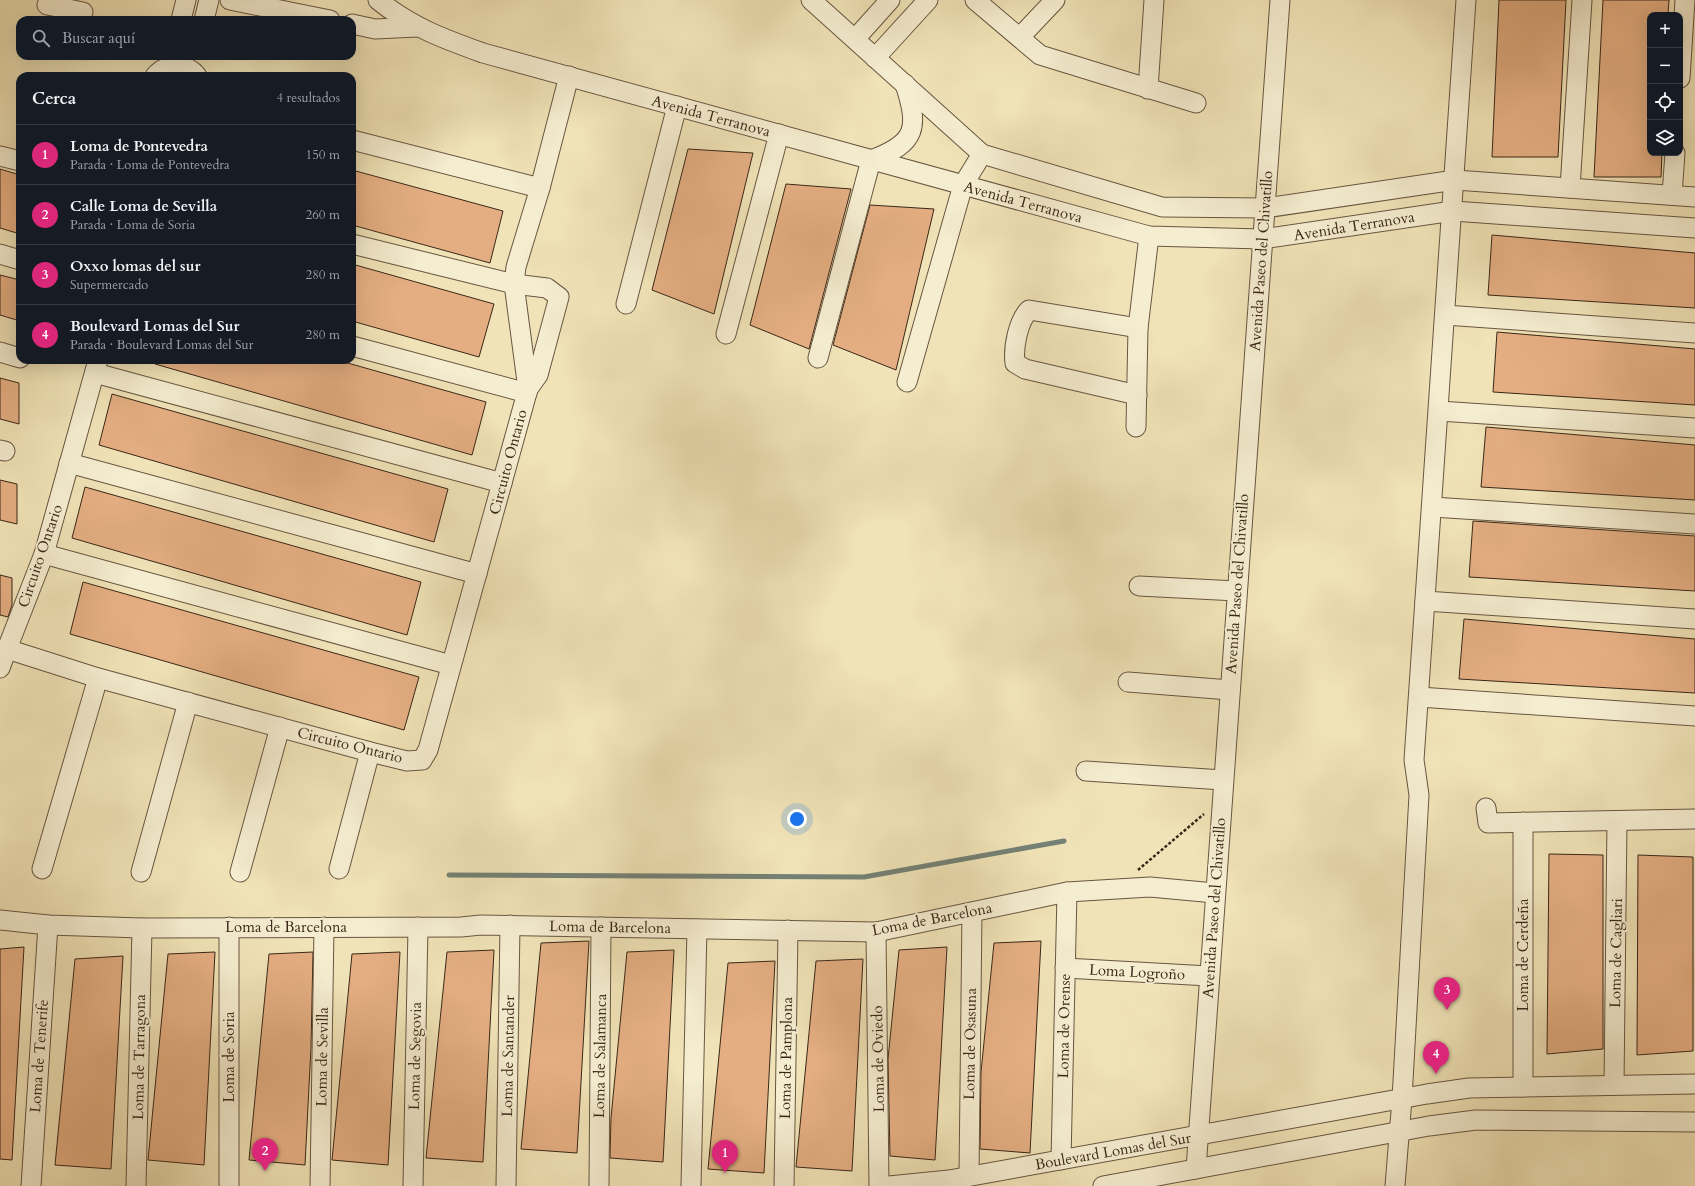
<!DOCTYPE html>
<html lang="es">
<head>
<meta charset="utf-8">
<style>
	:root { --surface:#171b24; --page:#242831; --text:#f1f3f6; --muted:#9ea1a6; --line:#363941; --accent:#db2777 }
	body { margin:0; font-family:Cardo,serif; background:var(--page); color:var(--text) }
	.controls { position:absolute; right:12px; top:12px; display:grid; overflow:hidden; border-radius:8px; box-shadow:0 4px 16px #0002 }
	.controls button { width:36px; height:36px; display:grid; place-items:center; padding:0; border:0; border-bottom:1px solid var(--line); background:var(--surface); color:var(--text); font:20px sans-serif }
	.you { position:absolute; left:797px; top:819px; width:14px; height:14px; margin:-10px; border:3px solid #fff; border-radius:50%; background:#1a73e8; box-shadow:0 0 0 6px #1a73e833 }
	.badge { display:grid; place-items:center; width:26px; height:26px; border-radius:50%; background:var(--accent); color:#fff; font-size:13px; font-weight:700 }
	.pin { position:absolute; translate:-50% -33px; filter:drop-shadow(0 1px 2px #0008) }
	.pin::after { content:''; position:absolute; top:21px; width:14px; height:12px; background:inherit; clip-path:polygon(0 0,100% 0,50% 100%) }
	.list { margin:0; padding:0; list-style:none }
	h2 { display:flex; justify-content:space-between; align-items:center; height:52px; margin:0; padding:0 16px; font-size:17px }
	h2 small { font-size:13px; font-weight:400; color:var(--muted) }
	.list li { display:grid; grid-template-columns:26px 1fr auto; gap:12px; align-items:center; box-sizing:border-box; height:60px; padding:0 16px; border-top:1px solid var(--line) }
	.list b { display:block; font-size:15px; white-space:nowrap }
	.list p { margin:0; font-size:13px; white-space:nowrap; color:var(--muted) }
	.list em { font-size:13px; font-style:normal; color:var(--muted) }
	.icon { flex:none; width:22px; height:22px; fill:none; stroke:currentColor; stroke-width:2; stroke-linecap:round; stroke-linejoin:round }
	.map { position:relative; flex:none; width:1695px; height:1186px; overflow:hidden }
	.search { position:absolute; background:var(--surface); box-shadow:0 4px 16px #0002; left:16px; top:16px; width:340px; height:44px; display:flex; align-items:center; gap:10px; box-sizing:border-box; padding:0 14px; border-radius:12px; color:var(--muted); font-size:15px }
	.panel { position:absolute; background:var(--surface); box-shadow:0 4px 16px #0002; left:16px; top:72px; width:340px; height:292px; border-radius:12px }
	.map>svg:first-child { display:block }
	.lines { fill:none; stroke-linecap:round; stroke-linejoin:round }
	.stream { stroke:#748175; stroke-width:5 }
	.building { fill:#e4ae82; stroke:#3a2718 }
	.minor-casing { stroke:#685640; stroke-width:21 }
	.path { stroke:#3a2718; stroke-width:2.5; stroke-dasharray:3 2; stroke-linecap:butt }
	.minor { stroke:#f5edd0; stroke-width:19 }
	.labels { text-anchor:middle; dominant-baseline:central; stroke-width:4; stroke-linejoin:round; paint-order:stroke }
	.street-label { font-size:15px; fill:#3a2718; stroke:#f5edd0 }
</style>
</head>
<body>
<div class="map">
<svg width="1695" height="1186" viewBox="0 0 1695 1186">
	<rect width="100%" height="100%" fill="#f0e3b7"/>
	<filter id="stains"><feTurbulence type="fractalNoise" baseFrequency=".005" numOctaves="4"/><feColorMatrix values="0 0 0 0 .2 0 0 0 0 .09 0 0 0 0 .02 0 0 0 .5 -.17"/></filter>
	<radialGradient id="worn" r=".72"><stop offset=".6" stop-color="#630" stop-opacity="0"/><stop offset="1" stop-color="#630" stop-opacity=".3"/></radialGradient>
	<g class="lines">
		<!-- stream -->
		<path class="stream" d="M449,875L864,877L1064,841"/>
	</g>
	<!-- building -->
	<g class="building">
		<path d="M1499,0H1566L1558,157H1492Z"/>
		<path d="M1603,0H1669L1668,15H1650V153H1662L1661,177H1594Z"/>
		<path d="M688,149L753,153L714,314L652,290Z"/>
		<path d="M0,169L20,175V234L0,228Z"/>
		<path d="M352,170L503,211L490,263L352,225Z"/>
		<path d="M786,184L851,189L809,349L750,325Z"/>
		<path d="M870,205L934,209L896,370L833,345Z"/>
		<path d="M1492,235L1695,253V308L1488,295Z"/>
		<path d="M352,264L494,304L479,357L352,321Z"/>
		<path d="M0,275L20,280V321L0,315Z"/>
		<path d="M1497,332L1695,349V405L1493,392Z"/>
		<path d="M155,360H337L486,402L472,455L155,364Z"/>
		<path d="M0,378L19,383V424L0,419Z"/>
		<path d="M112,394L448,489L434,542L99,445Z"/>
		<path d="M1486,427L1695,445V500L1481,487Z"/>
		<path d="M0,480L17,484V524L0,520Z"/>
		<path d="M85,487L421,582L407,635L72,538Z"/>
		<path d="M1473,521L1695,536V591L1469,577Z"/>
		<path d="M0,575L12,578V605L8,617L0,615Z"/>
		<path d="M83,582L419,677L404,730L70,634Z"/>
		<path d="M1464,619L1695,639V693L1459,679Z"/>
		<path d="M1549,854L1603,855V1049L1547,1054Z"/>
		<path d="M1638,855L1693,857V1051L1637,1055Z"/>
		<path d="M589,941L577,1153L521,1149L541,943Z"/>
		<path d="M1041,941L1030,1153L980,1149L981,1072L994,943Z"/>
		<path d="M24,947L12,1160L0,1159V949Z"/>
		<path d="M947,947L935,1160L890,1156L888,1059L899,950Z"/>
		<path d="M494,950L483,1162L426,1158L447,952Z"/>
		<path d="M674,950L663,1162L610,1158L611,1118L627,952Z"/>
		<path d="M215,952L204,1165L148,1160L168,954Z"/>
		<path d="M313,952L311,1047L305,1165L249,1160L269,954Z"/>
		<path d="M400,952L388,1165L332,1160L352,954Z"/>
		<path d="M123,956L111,1169L55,1165L75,959Z"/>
		<path d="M863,959L852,1171L796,1167L816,961Z"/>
		<path d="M775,961L764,1173L708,1169L728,963Z"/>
	</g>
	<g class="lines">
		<!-- minor casing -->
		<g class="minor-casing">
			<g id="minor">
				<path d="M230,0L330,20"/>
				<path d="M378,0C411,27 444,39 483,53L1149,236L1262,239L1453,211L1695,228"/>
				<path d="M811,0L982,154L1162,207L1265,208L1455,180L1695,197"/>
				<path d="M975,0L1040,55L1196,103"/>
				<path d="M47,5L83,12"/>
				<path d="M181,20L186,0"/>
				<path d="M204,20L209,0"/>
				<path d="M352,24L375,29L417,27"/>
				<path d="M1020,37L1055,0"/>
				<path d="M855,39L890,0"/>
				<path d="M875,58L928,0"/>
				<path d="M155,76C166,63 187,63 197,76"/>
				<path d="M1680,78L1685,0"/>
				<path d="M1148,89L1154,0"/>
				<path d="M352,140L540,188"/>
				<path d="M0,156L20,161"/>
				<path d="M1570,188L1582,0"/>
				<path d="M1672,195L1675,153"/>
				<path d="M352,244L514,284L547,288L559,297L538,375L528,389"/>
				<path d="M0,254L20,260"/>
				<path d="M626,304L677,106"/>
				<path d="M1445,315L1695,333"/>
				<path d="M726,334L779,134"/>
				<path d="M352,346L527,393"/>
				<path d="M0,352L20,358"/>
				<path d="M818,358L871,160C917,143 919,128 905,84"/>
				<path d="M98,360L44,554L7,649L98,678L370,752L407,761L422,760L428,750L528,389L514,284L516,267L540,188L569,76"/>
				<path d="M95,373L502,483"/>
				<path d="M907,382L963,185L982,154"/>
				<path d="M1137,395L1025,369L1015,363C1013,348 1018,321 1029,310L1138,328"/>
				<path d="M1439,411L1695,428"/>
				<path d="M1136,427L1138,328L1149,236"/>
				<path d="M0,450L5,451"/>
				<path d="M69,463L477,574"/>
				<path d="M1432,507L1695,524"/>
				<path d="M44,554L451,665"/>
				<path d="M1139,586L1237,591"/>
				<path d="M1425,601L1695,619"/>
				<path d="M0,668L7,649"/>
				<path d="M1128,682L1230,690"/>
				<path d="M1419,697L1695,716"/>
				<path d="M1086,771L1223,780"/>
				<path d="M1486,808L1488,823L1695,819"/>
				<path d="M42,869L98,678"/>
				<path d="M339,869L370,752"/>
				<path d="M141,872L188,702"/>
				<path d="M240,872L280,727"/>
				<path d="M0,920L48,925L142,928L461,927L481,925L876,932L1067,892L1150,887L1215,893"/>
				<path d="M229,927V1186"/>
				<path d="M876,932L879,1186"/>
				<path d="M1065,968L1209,976"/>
				<path d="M1614,1085L1617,821"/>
				<path d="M1523,1087V822"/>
				<path d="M1061,1160L1067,892"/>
				<path d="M1196,1169L1280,0"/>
				<path d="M969,1176L972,912"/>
				<path d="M31,1186L48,925"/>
				<path d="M136,1186L142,928"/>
				<path d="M320,1186L324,927"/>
				<path d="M413,1186L418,927"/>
				<path d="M506,1186L510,925"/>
				<path d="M599,1186L601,927"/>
				<path d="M691,1186L697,929"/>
				<path d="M784,1186L788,930"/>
				<path d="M889,1186L949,1180L1427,1094L1469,1088L1695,1084"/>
				<path d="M1103,1186L1429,1126L1476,1120L1695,1122"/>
				<path d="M1395,1186L1402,1099L1419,795L1414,760L1466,0"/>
			</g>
		</g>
		<!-- path -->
		<path class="path" d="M1138,870L1204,814"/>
		<!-- minor -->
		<use href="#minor" class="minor"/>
	</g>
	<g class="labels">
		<!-- street labels -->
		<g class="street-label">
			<text transform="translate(711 116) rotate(15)">Avenida Terranova</text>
			<text transform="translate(1023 202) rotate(15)">Avenida Terranova</text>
			<text transform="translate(1354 226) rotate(-9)">Avenida Terranova</text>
			<text transform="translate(1261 261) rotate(-86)">Avenida Paseo del Chivatillo</text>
			<text transform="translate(508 462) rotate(-75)">Circuito Ontario</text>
			<text transform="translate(40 556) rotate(-71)">Circuito Ontario</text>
			<text transform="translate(1237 584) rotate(-86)">Avenida Paseo del Chivatillo</text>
			<text transform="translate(350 745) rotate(14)">Circuito Ontario</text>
			<text transform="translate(1214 908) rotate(-86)">Avenida Paseo del Chivatillo</text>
			<text transform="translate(932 919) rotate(-11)">Loma de Barcelona</text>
			<text x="286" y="927">Loma de Barcelona</text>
			<text transform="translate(610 927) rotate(1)">Loma de Barcelona</text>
			<text transform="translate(1616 953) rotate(-89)">Loma de Cagliari</text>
			<text transform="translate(1523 955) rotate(-90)">Loma de Cerdeña</text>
			<text transform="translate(1137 972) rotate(3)">Loma Logroño</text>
			<text transform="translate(1064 1026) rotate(-89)">Loma de Orense</text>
			<text transform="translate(970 1044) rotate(-89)">Loma de Osasuna</text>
			<text transform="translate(39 1056) rotate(-86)">Loma de Tenerife</text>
			<text transform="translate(415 1056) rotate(-89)">Loma de Segovia</text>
			<text transform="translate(508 1056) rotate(-89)">Loma de Santander</text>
			<text transform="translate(600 1056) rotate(-89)">Loma de Salamanca</text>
			<text transform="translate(139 1057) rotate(-89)">Loma de Tarragona</text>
			<text transform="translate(229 1057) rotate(-90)">Loma de Soria</text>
			<text transform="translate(322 1057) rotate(-89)">Loma de Sevilla</text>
			<text transform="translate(786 1058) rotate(-89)">Loma de Pamplona</text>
			<text transform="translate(878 1059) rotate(-91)">Loma de Oviedo</text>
			<text transform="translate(1113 1151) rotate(-10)">Boulevard Lomas del Sur</text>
		</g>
	</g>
	<rect width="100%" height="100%" filter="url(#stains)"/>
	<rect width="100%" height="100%" fill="url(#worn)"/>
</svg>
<div class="controls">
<button>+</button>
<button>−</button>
<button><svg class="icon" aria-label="locate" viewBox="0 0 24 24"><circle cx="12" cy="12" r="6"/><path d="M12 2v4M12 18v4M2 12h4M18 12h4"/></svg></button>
<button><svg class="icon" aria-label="layers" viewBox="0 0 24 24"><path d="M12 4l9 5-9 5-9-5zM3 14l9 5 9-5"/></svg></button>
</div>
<div class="you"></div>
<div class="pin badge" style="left:725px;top:1173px">1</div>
<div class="pin badge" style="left:265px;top:1171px">2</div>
<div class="pin badge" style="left:1447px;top:1010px">3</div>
<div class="pin badge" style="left:1436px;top:1074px">4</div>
<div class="search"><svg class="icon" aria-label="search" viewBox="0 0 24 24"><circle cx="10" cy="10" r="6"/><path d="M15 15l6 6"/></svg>Buscar aquí</div>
<section class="panel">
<h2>Cerca<small>4 resultados</small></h2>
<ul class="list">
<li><span class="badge">1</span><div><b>Loma de Pontevedra</b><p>Parada · Loma de Pontevedra</p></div><em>150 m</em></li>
<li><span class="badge">2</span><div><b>Calle Loma de Sevilla</b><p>Parada · Loma de Soria</p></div><em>260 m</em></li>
<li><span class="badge">3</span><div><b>Oxxo lomas del sur</b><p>Supermercado</p></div><em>280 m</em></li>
<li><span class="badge">4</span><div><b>Boulevard Lomas del Sur</b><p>Parada · Boulevard Lomas del Sur</p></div><em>280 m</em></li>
</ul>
</section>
</div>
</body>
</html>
